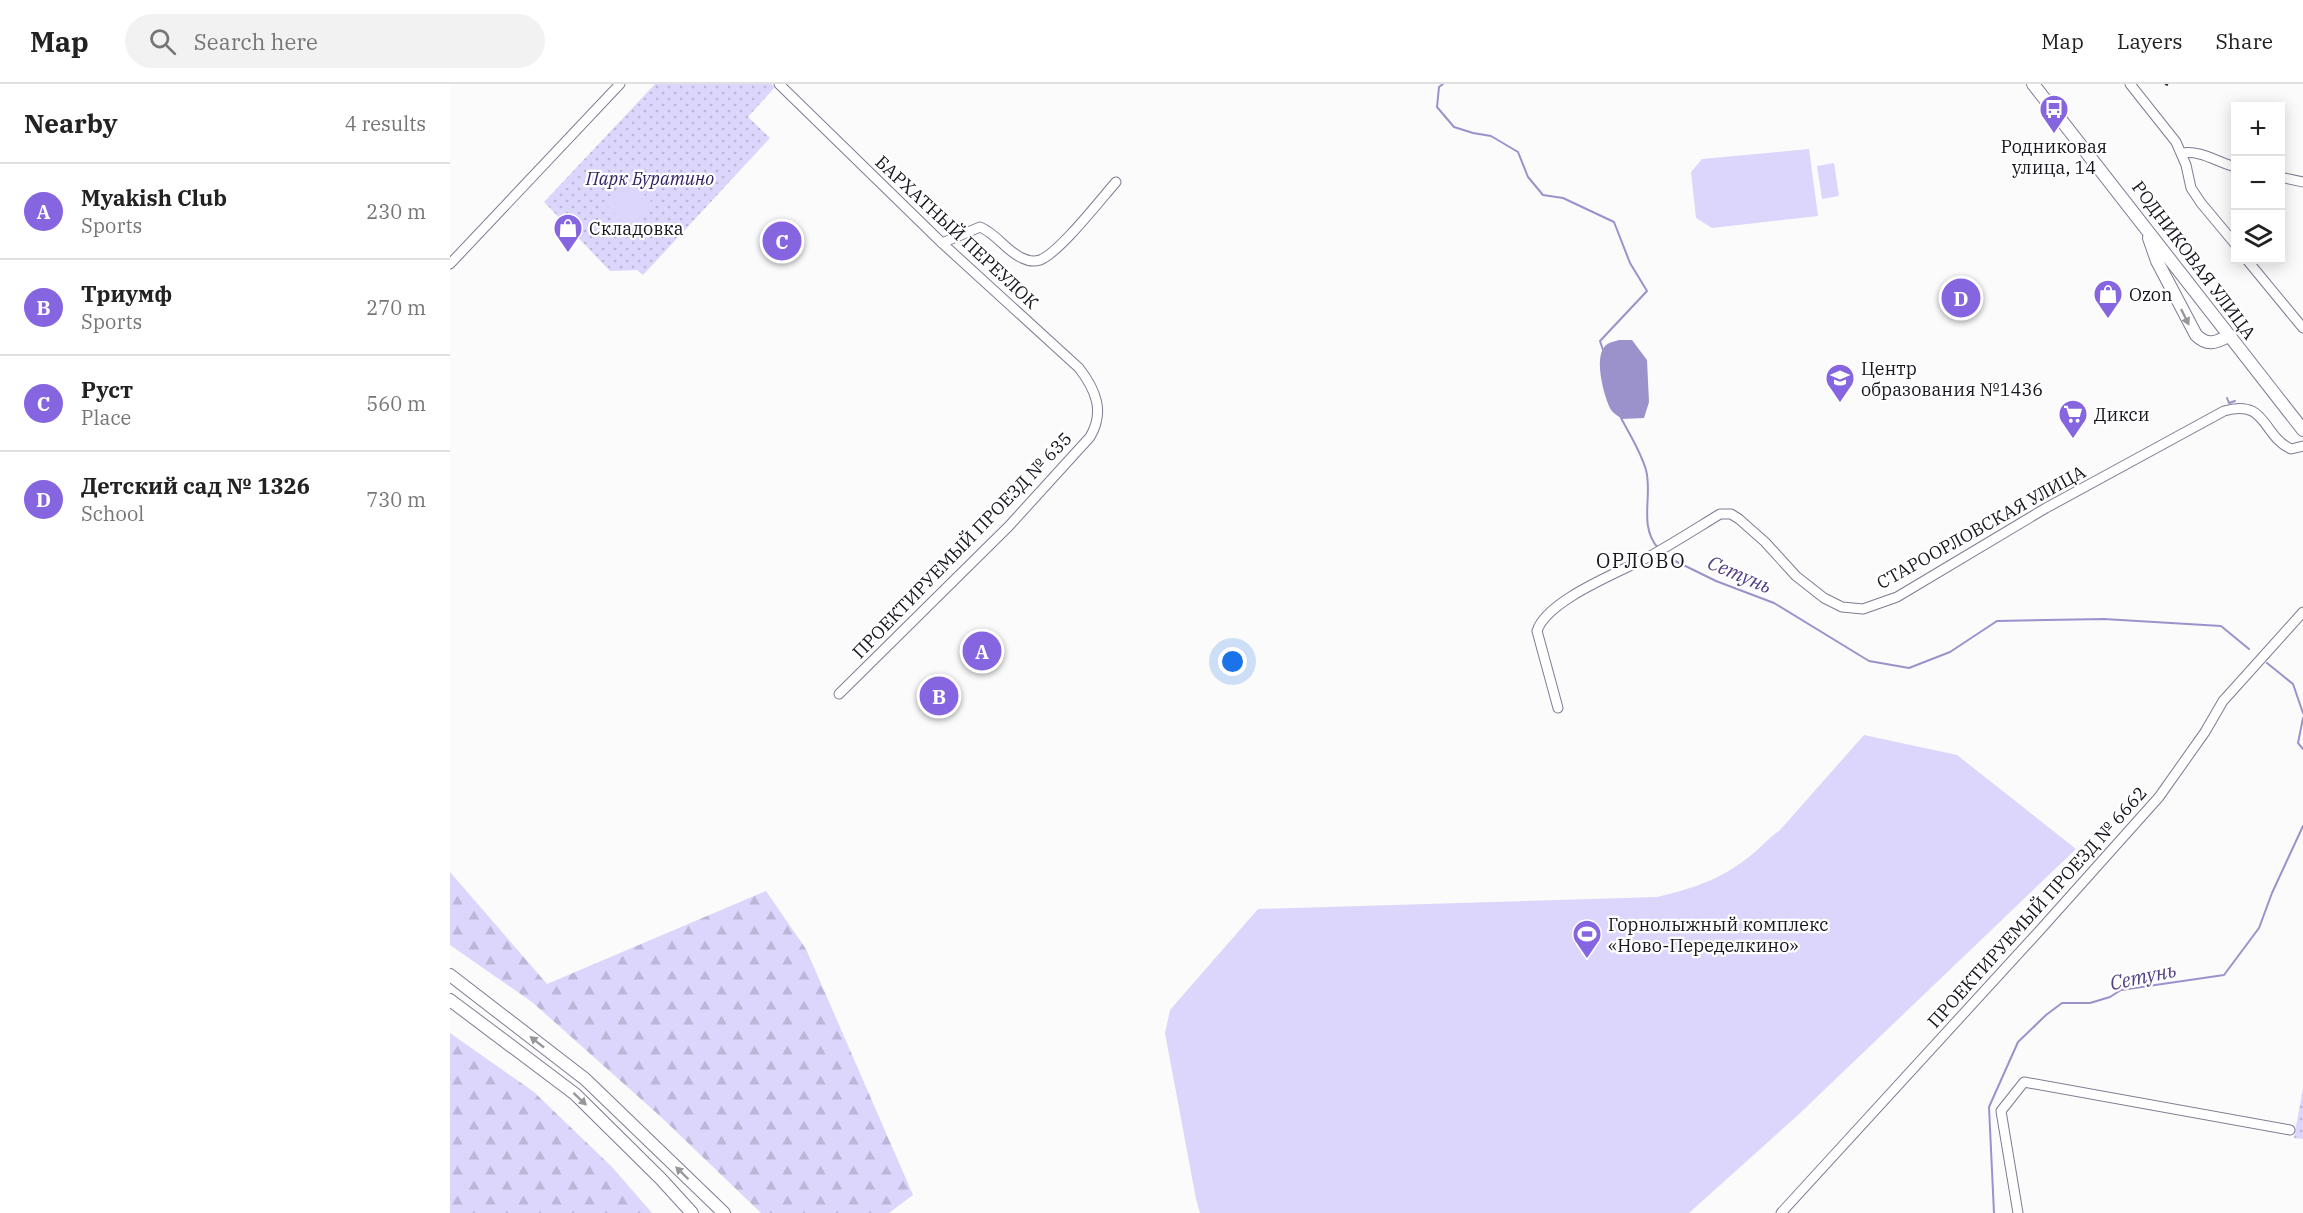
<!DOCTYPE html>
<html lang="en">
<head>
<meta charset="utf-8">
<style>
	:root { --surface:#fff; --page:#f2f2f2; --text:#222; --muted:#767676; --line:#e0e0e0; --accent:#8665e0 }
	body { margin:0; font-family:"IBM Plex Serif",serif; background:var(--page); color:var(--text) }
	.controls { position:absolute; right:18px; top:18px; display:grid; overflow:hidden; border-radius:0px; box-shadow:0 3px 15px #0003 }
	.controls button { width:54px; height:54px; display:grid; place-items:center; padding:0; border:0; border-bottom:2px solid var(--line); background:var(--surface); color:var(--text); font:30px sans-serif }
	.you { position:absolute; left:783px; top:578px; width:21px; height:21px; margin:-15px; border:4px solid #fff; border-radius:50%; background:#1a73e8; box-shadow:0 0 0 9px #1a73e833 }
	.badge { display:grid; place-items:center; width:39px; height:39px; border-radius:50%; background:var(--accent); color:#fff; font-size:20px; font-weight:700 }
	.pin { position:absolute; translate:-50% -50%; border:3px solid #fff; box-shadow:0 2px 6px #0006 }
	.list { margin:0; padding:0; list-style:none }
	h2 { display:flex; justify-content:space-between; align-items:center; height:78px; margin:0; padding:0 24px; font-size:26px }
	h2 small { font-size:20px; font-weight:400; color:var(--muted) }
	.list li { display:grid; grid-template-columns:39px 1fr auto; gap:18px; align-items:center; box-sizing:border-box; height:96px; padding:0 24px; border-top:2px solid var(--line) }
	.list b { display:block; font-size:22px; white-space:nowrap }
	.list p { margin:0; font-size:20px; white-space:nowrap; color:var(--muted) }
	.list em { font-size:20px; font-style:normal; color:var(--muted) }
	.icon { flex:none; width:33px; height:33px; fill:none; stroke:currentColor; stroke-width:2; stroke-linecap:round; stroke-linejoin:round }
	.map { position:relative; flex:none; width:1853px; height:1129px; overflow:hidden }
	header { display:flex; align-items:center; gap:36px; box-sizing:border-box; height:84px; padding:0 30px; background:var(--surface); border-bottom:2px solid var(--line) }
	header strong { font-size:28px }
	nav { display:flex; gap:33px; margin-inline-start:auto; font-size:21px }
	.search { width:420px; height:54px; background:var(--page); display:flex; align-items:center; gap:15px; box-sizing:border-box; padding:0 21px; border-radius:33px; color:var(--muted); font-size:22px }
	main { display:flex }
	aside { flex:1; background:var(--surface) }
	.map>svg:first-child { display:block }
	.green { fill:url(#green-dots) }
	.forest { fill:url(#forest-firs) }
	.pitch { fill:#dcd6fc }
	.water { fill:#9c92cb }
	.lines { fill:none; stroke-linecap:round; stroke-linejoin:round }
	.stream { stroke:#9c92cb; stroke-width:2 }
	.minor-casing { stroke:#7f7c93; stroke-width:11 }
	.major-casing { stroke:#7f7c93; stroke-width:14 }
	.minor { stroke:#fff; stroke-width:9 }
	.major { stroke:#fff; stroke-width:12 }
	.rail { stroke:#323139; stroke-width:2; stroke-dasharray:10 10; stroke-linecap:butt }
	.oneway { fill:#97969a }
	.labels { text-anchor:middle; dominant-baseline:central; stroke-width:4.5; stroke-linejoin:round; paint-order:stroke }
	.poi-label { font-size:18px; fill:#17161f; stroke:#fff; text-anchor:start }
	.park-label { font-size:18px; font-style:italic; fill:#342063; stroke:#fff }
	.street-label { font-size:18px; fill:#17161f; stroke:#fff }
	.neighbourhood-label { font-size:20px; letter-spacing:1.5px; fill:#17161f; stroke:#fff }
	.water-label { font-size:20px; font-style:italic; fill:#524086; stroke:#fff }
</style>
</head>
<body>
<header>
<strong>Map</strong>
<div class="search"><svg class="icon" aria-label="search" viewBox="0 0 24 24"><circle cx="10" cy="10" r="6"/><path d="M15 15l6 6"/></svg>Search here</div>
<nav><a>Map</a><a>Layers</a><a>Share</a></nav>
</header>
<main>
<aside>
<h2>Nearby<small>4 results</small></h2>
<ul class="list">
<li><span class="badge">A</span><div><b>Myakish Club</b><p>Sports</p></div><em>230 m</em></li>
<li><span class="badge">B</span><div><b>Триумф</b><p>Sports</p></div><em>270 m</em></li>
<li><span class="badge">C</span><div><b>Руст</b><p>Place</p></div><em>560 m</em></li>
<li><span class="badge">D</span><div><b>Детский сад № 1326</b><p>School</p></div><em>730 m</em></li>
</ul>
</aside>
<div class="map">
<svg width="1853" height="1129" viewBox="0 0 1853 1129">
	<defs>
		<pattern id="green-dots" width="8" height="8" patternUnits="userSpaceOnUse" patternTransform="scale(1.5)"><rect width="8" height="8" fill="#dcd6fc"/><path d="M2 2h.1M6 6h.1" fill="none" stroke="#bcb7d8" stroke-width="1.8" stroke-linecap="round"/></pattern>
		<pattern id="forest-firs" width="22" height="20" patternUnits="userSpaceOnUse" patternTransform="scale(1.5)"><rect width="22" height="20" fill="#dcd6fc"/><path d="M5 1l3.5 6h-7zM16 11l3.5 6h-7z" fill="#bcb7d8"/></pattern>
	</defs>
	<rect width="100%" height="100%" fill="#fbfbfb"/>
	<!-- green -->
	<g class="green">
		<path d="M205,0H321L325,3L298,33L320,54L193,191L187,186L160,187L94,118Z"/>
		<path d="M1853,1004V1055L1844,1054Z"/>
	</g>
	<!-- forest -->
	<g class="forest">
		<path d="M0,788L97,900L316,807L356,865L463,1111L439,1129H311L211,1033L82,918L0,861Z"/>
		<path d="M0,949L84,1008L162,1083L202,1129H0Z"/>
	</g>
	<!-- pitch -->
	<g class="pitch">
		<path d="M1359,65L1368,132L1262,144L1246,134L1241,88L1252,75Z"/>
		<path d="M1384,79L1389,112L1372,115L1367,82Z"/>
		<path d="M180,97L203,119L179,144L156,121Z"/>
		<path d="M1414,651L1507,671L1626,765L1347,1032L1239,1129H750L746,1115L715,949L720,926L808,825L1207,813C1246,804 1274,794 1305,768C1314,760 1320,753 1330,746Z"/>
	</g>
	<!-- water -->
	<path class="water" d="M1169,256H1182L1197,276L1199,318L1194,334L1172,335C1168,332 1163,329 1161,326C1154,313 1145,278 1153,265C1156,259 1162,258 1169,256Z"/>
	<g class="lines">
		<!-- stream -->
		<g class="stream">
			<path d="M993,0L989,3L987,23L1004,43L1023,49L1041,52L1068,68L1078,93L1093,111L1113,114L1164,138L1180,179L1197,207L1150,257L1153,266"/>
			<path d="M1777,314L1779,319L1785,317"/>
			<path d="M1171,334C1180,351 1191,368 1196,386C1203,412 1188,441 1208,464"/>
			<path d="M1211,469L1215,472L1266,497L1324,519L1419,577L1459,584L1500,568L1547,537L1654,535L1771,542L1799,565"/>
			<path d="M1817,579L1843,600L1853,629"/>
			<path d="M1853,634L1848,659L1853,665"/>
			<path d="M1544,1129L1539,1023L1568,958L1596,931L1612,919H1640L1660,913L1671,906L1774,891L1809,844L1822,809L1853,742"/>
		</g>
		<!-- minor casing -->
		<g class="minor-casing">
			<g id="minor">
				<path d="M329,0L492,159L629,284C646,306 655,328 640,353L559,442L389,610"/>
				<path d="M1680,0L1726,58L1736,81L1741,104L1751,119L1786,161"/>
				<path d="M1732,69C1752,66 1766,78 1786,83"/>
				<path d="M1830,93L1853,98"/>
				<path d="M492,159L530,143C547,150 556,167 572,174C578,177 584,178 590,176C609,169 651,115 666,98"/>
				<path d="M1797,176L1853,244"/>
				<path d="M0,180L170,0"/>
				<path d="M1108,624L1087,547C1097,515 1173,487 1202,471C1225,458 1247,444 1270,430H1281L1289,435L1315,458L1346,492L1374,514L1392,523L1413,525L1447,513L1596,424L1774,327C1817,314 1812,352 1841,365L1853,362"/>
				<path d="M1331,1129L1591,845L1709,713L1755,648L1773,617L1853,528"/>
				<path d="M1568,1129L1551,1027L1574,998L1840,1046"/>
			</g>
		</g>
		<!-- major casing -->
		<g class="major-casing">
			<g id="major">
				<path d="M1583,0L1853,346"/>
				<path d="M1699,154L1707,177L1746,251C1757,262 1766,259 1778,252"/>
				<path d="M0,891L135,995L274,1129"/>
				<path d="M0,916L125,1010L211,1095L242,1129"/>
			</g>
		</g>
		<!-- minor -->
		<use href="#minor" class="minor"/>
		<!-- major -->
		<use href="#major" class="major"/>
		<!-- rail -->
		<path class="rail" d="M1715,0L1718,1"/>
	</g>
	<!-- one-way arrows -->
	<defs><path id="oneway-solid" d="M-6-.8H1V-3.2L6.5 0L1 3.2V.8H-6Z" transform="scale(1.5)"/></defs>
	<g class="oneway">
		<use href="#oneway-solid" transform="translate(1735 233) rotate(64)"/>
		<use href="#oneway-solid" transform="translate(87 958) rotate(-142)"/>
		<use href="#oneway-solid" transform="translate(130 1015) rotate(43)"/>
		<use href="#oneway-solid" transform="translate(232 1089) rotate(-136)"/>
	</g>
	<!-- icons -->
	<defs>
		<g id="bus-pin" transform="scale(1.5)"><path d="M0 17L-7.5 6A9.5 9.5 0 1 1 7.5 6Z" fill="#8665e0" stroke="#fff"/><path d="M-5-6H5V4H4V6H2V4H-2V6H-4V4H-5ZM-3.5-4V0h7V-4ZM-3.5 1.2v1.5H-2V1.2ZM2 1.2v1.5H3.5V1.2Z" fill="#fff"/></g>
		<g id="shop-pin" transform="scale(1.5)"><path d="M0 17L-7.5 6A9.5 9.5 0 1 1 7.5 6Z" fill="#8665e0" stroke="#fff"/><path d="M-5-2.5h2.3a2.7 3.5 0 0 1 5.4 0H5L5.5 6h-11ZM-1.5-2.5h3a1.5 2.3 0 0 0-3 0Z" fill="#fff"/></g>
		<g id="school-pin" transform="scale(1.5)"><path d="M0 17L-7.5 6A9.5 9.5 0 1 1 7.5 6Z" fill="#8665e0" stroke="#fff"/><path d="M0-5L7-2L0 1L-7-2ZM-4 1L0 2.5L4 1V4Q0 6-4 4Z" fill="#fff"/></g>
		<g id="supermarket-pin" transform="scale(1.5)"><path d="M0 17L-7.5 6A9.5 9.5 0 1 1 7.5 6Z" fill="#8665e0" stroke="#fff"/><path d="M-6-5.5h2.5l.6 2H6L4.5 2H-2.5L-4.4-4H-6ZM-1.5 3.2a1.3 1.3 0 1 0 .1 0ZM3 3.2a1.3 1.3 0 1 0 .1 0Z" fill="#fff"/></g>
		<g id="stadium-pin" transform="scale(1.5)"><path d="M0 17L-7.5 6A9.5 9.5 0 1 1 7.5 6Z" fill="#8665e0" stroke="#fff"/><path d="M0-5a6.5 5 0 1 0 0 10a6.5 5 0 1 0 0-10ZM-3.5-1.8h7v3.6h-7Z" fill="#fff"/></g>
	</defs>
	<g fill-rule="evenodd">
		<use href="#bus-pin" x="1604" y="25"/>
		<use href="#shop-pin" x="118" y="144"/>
		<use href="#shop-pin" x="1658" y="210"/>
		<use href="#school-pin" x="1390" y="294"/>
		<use href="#supermarket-pin" x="1623" y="330"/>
		<use href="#stadium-pin" x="1137" y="850"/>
	</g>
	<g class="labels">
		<!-- poi labels -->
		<g class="poi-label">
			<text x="1604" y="62" text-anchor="middle">Родниковая<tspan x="1604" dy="21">улица, 14</tspan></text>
			<text x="139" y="144">Складовка</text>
			<text x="1679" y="210">Ozon</text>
			<text x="1411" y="284">Центр<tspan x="1411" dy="21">образования №1436</tspan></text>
			<text x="1644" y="330">Дикси</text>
			<text x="1158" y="840">Горнолыжный комплекс<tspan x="1158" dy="21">«Ново-Переделкино»</tspan></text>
		</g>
		<!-- park labels -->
		<g class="park-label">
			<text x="200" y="94">Парк Буратино</text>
		</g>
		<!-- street labels -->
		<g class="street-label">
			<text transform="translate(507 148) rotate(43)">БАРХАТНЫЙ ПЕРЕУЛОК</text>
			<text transform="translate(1744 176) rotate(53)">РОДНИКОВАЯ УЛИЦА</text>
			<text transform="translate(1531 443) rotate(-29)">СТАРООРЛОВСКАЯ УЛИЦА</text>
			<text transform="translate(512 461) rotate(-46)">ПРОЕКТИРУЕМЫЙ ПРОЕЗД № 635</text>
			<text transform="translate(1587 823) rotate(-48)">ПРОЕКТИРУЕМЫЙ ПРОЕЗД № 6662</text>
		</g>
		<!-- neighbourhood labels -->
		<g class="neighbourhood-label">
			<text x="1191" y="476">ОРЛОВО</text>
		</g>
		<!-- water labels -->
		<g class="water-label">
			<text transform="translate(1290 490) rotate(23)">Сетунь</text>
			<text transform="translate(1693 892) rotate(-12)">Сетунь</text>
		</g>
	</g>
</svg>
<div class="controls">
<button>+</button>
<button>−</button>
<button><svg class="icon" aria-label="layers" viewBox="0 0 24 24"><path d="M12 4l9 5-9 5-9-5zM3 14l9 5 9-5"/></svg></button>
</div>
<div class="you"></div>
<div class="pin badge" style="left:532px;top:567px">A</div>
<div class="pin badge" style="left:489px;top:612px">B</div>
<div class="pin badge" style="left:332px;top:157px">C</div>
<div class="pin badge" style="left:1511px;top:214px">D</div>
</div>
</main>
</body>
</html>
